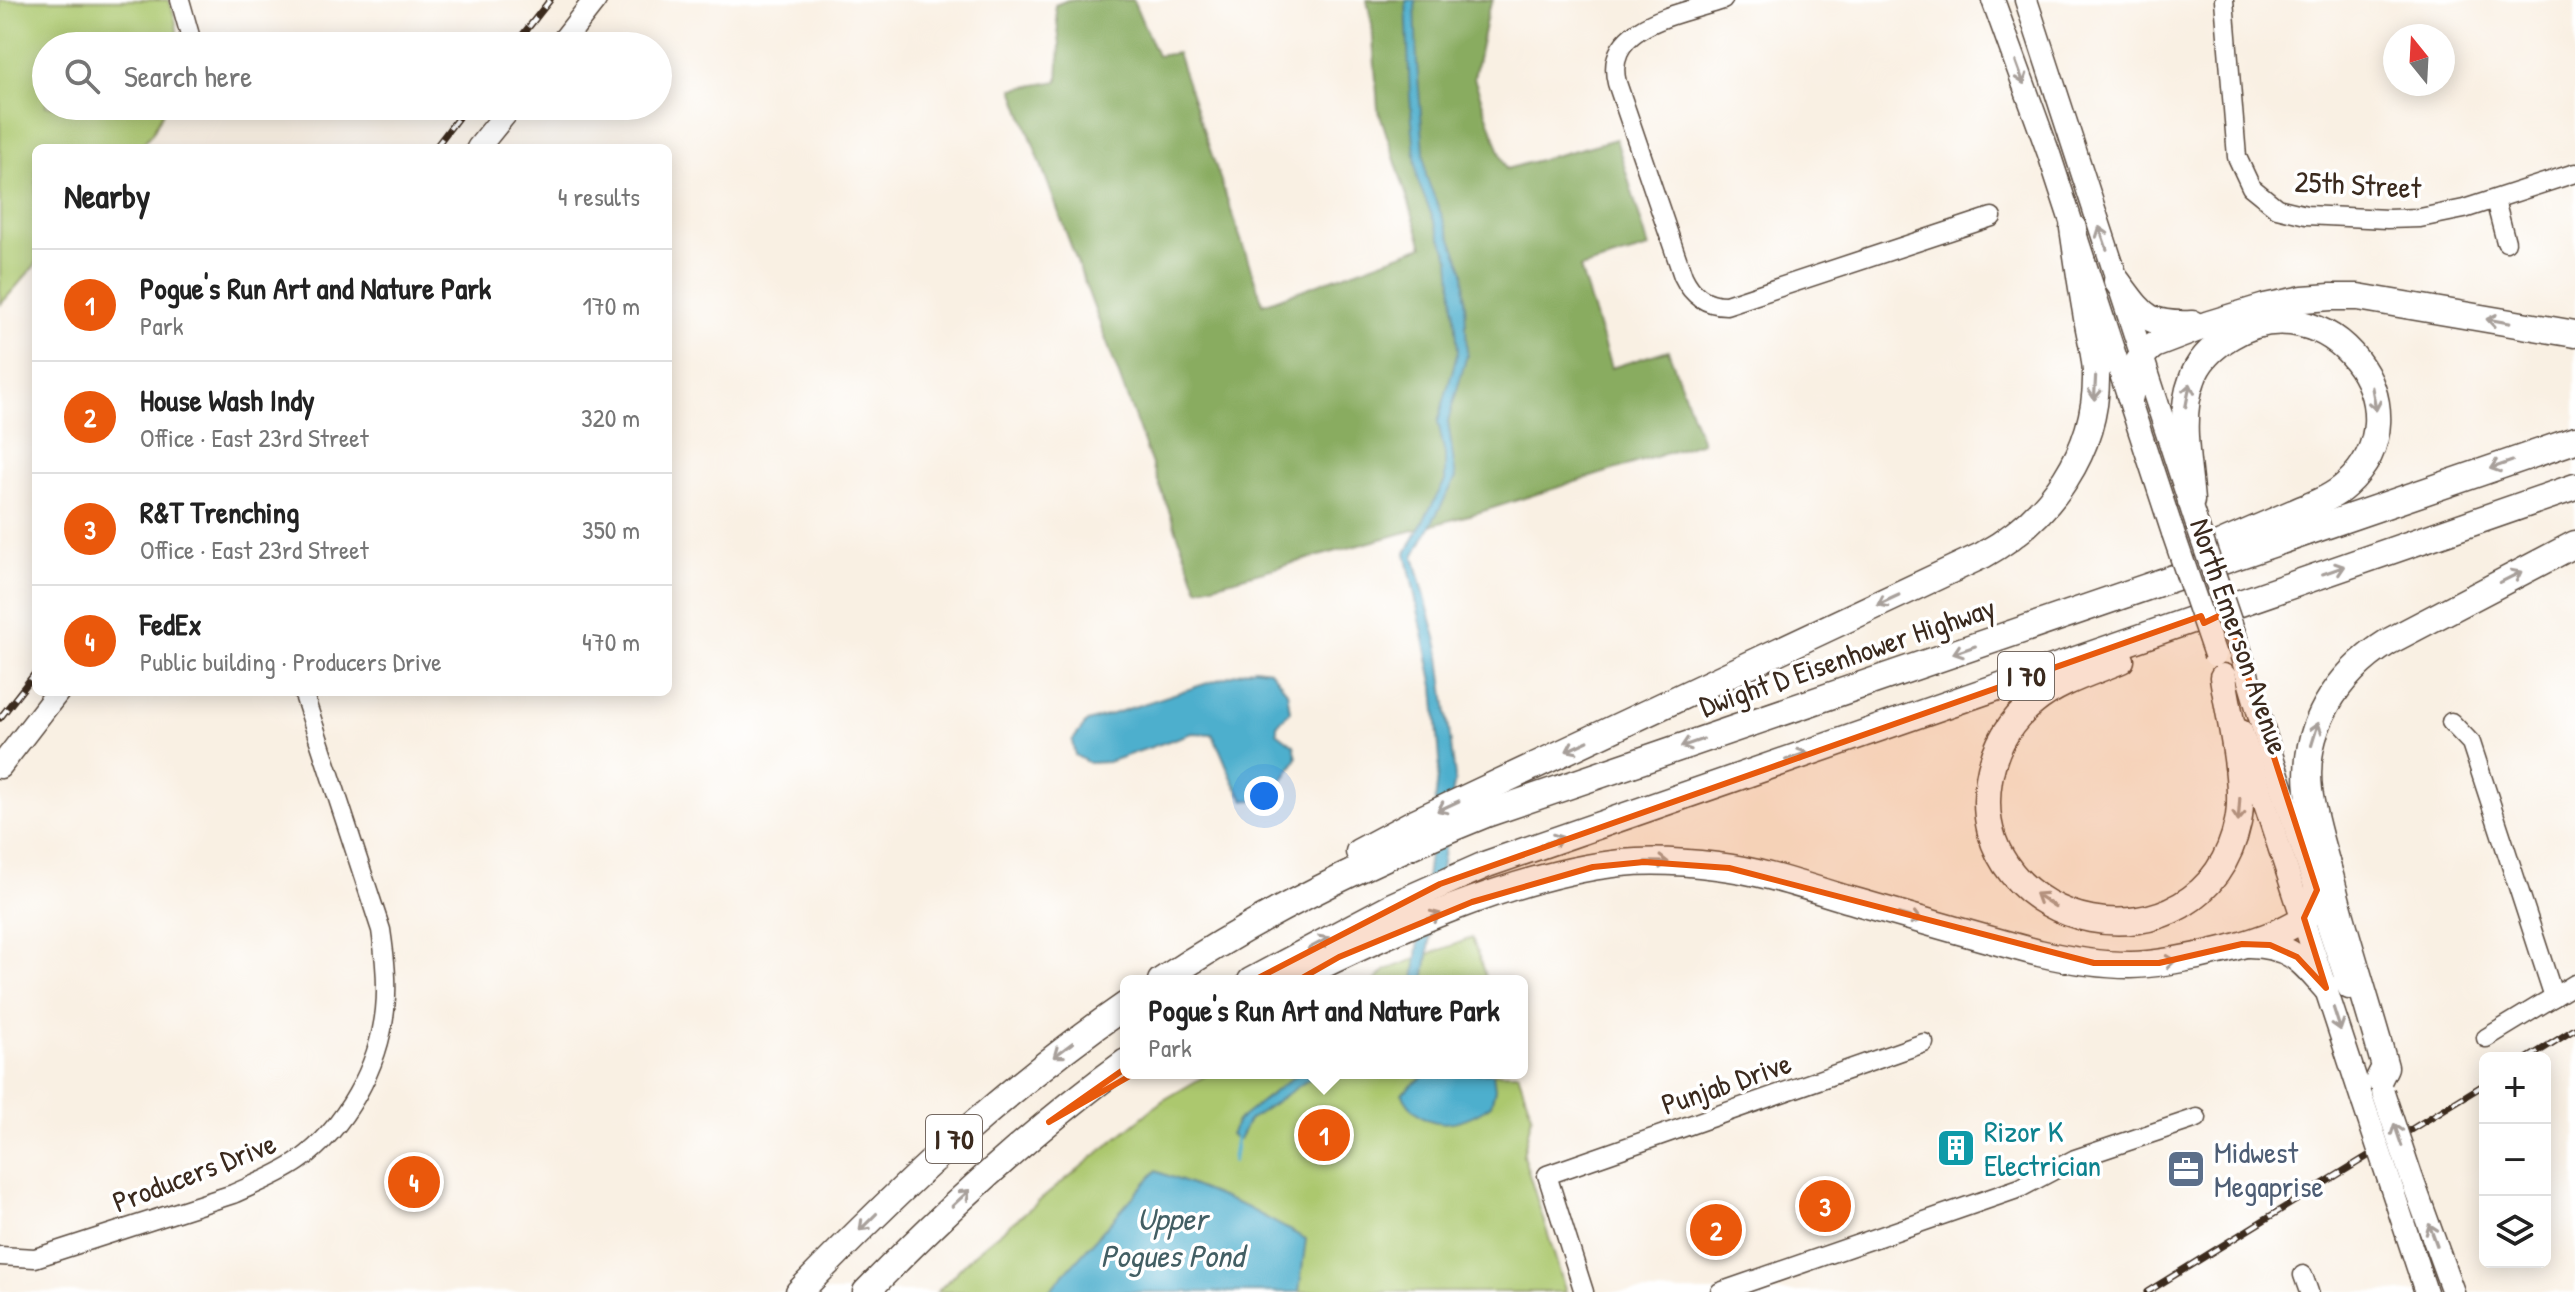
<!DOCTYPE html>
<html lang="en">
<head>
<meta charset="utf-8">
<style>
	:root { --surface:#fff; --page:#f2f2f2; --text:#222; --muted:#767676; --line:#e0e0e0; --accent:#ea580c }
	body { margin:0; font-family:"Patrick Hand",sans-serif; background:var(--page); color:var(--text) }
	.controls { position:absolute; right:24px; bottom:24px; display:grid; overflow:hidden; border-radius:12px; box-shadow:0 4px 20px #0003 }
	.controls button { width:72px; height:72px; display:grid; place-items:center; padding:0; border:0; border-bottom:2px solid var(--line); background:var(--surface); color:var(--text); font:40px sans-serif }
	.compass { position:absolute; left:2383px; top:24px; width:72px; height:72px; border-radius:50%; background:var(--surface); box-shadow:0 4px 20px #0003; rotate:342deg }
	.you { position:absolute; left:1264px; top:796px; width:28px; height:28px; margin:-20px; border:6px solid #fff; border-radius:50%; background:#1a73e8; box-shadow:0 0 0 12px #1a73e833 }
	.badge { display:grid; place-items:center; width:52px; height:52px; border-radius:50%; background:var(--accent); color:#fff; font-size:26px; font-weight:700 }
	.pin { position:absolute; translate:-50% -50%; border:4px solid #fff; box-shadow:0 2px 8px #0006 }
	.popup { position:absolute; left:1120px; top:975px; width:408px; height:104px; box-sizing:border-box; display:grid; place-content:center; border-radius:12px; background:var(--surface); filter:drop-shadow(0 2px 6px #0005); font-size:26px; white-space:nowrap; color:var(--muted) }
	.popup b { font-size:30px; color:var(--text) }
	.popup::after { content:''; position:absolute; left:50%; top:100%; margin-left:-16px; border:16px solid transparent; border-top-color:var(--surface) }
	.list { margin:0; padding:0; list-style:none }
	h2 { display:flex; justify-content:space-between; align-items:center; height:104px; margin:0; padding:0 32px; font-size:34px }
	h2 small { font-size:26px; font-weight:400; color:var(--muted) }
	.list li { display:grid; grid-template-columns:52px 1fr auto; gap:24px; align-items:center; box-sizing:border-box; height:112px; padding:0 32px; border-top:2px solid var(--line) }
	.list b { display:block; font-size:30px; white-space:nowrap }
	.list p { margin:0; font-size:26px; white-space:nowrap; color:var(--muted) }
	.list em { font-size:26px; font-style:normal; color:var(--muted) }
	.icon { flex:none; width:44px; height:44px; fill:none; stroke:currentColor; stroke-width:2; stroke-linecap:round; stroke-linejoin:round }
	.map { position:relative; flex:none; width:2575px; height:1292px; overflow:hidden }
	.search { position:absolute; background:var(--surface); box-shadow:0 4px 20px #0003; left:32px; top:32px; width:640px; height:88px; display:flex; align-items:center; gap:20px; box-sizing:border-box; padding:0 28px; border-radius:44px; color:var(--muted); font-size:30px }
	.panel { position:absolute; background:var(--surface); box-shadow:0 4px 20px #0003; left:32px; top:144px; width:640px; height:552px; border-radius:12px }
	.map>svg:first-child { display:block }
	.green { fill:#acc86e; stroke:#747946; stroke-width:2 }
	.forest { fill:#89ac61; stroke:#626b40; stroke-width:2 }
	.water { fill:#4eafcd; stroke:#446c76; stroke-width:2 }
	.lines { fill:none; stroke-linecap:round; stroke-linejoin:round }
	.stream { stroke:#4eafcd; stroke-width:4 }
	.minor-casing { stroke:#58483c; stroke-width:21 }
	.major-casing { stroke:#58483c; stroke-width:25 }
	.highway-casing { stroke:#58483c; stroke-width:29 }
	.minor { stroke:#fff; stroke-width:18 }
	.major { stroke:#fff; stroke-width:22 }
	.highway { stroke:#fff; stroke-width:26 }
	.rail-casing { stroke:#3b2a1e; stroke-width:7 }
	.rail { stroke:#fff; stroke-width:4; stroke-dasharray:12; stroke-linecap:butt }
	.major-bridge-casing { stroke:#58483c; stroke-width:25; stroke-linecap:butt }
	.major-bridge { stroke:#fff; stroke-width:22 }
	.oneway { stroke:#a79f9a }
	.marked { fill:#e8590c; fill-opacity:0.2; stroke:#e8590c; stroke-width:6; stroke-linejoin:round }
	.labels { text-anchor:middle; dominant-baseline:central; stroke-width:7; stroke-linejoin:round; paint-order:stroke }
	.shield { fill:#fff; stroke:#766a62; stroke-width:2 }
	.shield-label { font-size:28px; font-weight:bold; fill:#3b2a1e }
	.street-label { font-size:30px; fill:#3b2a1e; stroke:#fff }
	.culture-label { font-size:30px; fill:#0d838f; stroke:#fff; text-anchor:start }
	.service-label { font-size:30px; fill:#4e5e75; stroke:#fff; text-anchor:start }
	.water-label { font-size:32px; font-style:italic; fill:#435f64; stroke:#fff }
</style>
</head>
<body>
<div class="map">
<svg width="2575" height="1292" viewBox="0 0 2575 1292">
	<rect width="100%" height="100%" fill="#fff"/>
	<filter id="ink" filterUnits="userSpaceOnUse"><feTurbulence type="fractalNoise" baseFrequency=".0125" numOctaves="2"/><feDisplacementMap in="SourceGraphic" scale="16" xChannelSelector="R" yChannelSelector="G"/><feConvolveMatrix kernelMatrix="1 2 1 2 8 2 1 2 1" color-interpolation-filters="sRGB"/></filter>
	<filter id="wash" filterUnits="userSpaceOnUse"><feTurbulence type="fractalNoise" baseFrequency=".006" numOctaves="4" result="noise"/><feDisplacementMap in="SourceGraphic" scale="32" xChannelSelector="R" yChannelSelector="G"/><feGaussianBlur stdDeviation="1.8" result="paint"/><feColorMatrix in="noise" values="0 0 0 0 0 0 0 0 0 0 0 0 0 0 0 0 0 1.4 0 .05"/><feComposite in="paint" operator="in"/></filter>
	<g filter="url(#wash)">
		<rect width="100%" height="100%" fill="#f9f0e3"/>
		<!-- green -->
		<g class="green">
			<path d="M0,0H169C175,15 179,29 177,46H46V106H166L153,132L139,148H36V264L0,305Z"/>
			<path d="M1472,938L1487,981H1375L1386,970Z"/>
			<path d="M1210,1073H1518L1532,1115L1523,1155L1566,1292H937L974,1254L1162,1101Z"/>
		</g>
		<!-- forest -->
		<path class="forest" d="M1068,0H1133L1157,56L1177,53L1263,304L1423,246L1378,108L1372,24L1367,0H1493L1488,10L1474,78L1506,169L1616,139L1649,248L1580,268L1611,368L1668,350L1702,442L1480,512L1198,589L1013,89L1058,81L1060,45L1055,5Z"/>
		<!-- water -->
		<g class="water">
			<path d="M1406,0H1415L1417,64L1426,176L1464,271L1467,355L1448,421L1456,478L1414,556L1439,649L1455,777L1424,981H1414L1440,760L1434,686L1406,553L1445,481V455L1438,422L1458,351L1450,260L1417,179L1410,97Z"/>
			<path d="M1254,668L1270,670L1287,691L1290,711L1277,725V732L1294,745L1297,758C1285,778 1271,803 1245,800C1229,780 1225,756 1212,734L1192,733L1108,762L1089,763L1075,755L1072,741L1087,722Z"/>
			<path d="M1298,1073H1318L1249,1120L1239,1139L1230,1135L1237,1121Z"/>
			<path d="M1428,1073H1493L1495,1089L1491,1105C1457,1128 1423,1133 1402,1093Z"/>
			<path d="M1156,1171L1246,1207L1306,1239L1299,1292H1048Z"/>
		</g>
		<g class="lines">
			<!-- stream -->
			<path class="stream" d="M1233,1161L1237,1134"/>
		</g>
	</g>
	<g filter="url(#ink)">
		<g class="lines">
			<!-- minor casing -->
			<g class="minor-casing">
				<g id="minor">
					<path d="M180,0L193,46"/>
					<path d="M1723,0C1682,14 1602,24 1617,83L1683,276C1692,295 1705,305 1726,305L1992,217"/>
					<path d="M2224,0L2237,157L2251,187L2277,208L2306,215L2387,219L2420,218L2464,209L2575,173"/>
					<path d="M2495,200L2506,242"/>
					<path d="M2451,722L2471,743L2554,997"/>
					<path d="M2486,1038L2575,984"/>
					<path d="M0,1256L35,1258L233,1194C255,1184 279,1175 299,1161C345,1128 379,1067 385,1010C388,983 385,957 381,930L303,692"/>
					<path d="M2303,1275L2309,1292"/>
					<path d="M1584,1292L1547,1175L1924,1043"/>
					<path d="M1720,1292L2020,1188L2075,1159L2197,1118"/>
				</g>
			</g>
			<!-- major casing -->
			<g class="major-casing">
				<g id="major">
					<path d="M1993,0L2049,154L2173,533"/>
					<path d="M2026,0L2197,525"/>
					<path d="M559,46L595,0"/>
					<path d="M478,148L512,106"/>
					<path d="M2239,647L2270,751L2349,988"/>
					<path d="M2241,731L2363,1102"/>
					<path d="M0,767L58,692"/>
					<path d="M2412,1179L2453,1292"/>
					<path d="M2392,1189L2426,1292"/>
				</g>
			</g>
			<!-- highway casing -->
			<g class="highway-casing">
				<g id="highway">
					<path d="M2117,281C2143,316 2147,326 2193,324"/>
					<path d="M2130,396C2131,374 2136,358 2154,345L2209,324L2265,307L2303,299L2331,297H2358L2575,334"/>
					<path d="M2191,501C2188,462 2178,417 2192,380C2198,361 2214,346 2231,336C2328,278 2430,409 2346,485C2331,499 2311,505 2293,513C2265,525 2237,537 2210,549"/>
					<path d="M2121,660C2093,672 2058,682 2034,702C2009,722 1994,748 1989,779C1963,933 2204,984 2238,822C2246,783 2229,717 2223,677"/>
					<path d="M1359,852L1417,821L1983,555C2050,518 2098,451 2096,372C2095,352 2089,332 2086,312C2081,284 2077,256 2073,228"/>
					<path d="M2249,944C2290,945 2301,959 2326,988"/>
					<path d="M1161,981C1262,913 1374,859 1486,814L2575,440"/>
					<path d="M1251,981L1392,906L1487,864L2575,487"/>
					<path d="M1290,981C1386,933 1515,874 1621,863C1652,860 1686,862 1717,866C1761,871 1804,886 1847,899C1911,917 1975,936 2039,953C2069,960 2100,965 2130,965C2170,965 2285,941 2310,912C2316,906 2317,898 2317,890"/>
					<path d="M2379,1079L2385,1067C2368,1004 2347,943 2331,879C2323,850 2313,820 2309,790C2302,728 2337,674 2388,642L2575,544"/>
					<path d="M799,1292C902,1186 1004,1089 1126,1005"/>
					<path d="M866,1292C947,1209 1032,1130 1126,1062"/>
				</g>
			</g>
			<!-- minor -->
			<use href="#minor" class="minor"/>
			<!-- major -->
			<use href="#major" class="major"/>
			<!-- highway -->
			<use href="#highway" class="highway"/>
			<!-- rail casing -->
			<g class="rail-casing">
				<g id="rail">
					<path d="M514,46L550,0"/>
					<path d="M435,148L467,106"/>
					<path d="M0,718L36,672"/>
					<path d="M2528,1058L2575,1029"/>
					<path d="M2147,1292L2485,1084"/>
				</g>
			</g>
			<!-- rail -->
			<use href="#rail" class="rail"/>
			<!-- major-bridge casing -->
			<g class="major-bridge-casing">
				<g id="major-bridge">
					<path d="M2197,525L2239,647"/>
					<path d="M2173,533L2215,655"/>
					<path d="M2383,1092L2412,1179"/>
					<path d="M2363,1102L2392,1189"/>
				</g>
			</g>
			<!-- major-bridge -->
			<use href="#major-bridge" class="major-bridge"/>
		</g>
		<!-- one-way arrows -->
		<defs><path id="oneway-shaft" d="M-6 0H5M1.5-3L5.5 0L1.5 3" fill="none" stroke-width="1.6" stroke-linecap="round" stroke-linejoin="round" transform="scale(2)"/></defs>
		<g class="oneway">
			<use href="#oneway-shaft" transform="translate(2020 73) rotate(70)"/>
			<use href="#oneway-shaft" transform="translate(2103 238) rotate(-109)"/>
			<use href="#oneway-shaft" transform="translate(2498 321) rotate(-170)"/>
			<use href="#oneway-shaft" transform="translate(2095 388) rotate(93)"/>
			<use href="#oneway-shaft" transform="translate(2188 395) rotate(-79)"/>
			<use href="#oneway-shaft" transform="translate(2374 399) rotate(80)"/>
			<use href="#oneway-shaft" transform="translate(2501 465) rotate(161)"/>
			<use href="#oneway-shaft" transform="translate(2334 570) rotate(-19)"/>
			<use href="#oneway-shaft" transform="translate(2511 577) rotate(-27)"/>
			<use href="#oneway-shaft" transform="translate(1888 600) rotate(155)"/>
			<use href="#oneway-shaft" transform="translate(1964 650) rotate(161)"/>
			<use href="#oneway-shaft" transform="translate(2315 734) rotate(-73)"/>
			<use href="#oneway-shaft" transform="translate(1692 743) rotate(161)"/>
			<use href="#oneway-shaft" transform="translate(1577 746) rotate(155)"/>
			<use href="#oneway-shaft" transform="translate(1797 756) rotate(-19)"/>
			<use href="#oneway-shaft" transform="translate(1448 806) rotate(155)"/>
			<use href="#oneway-shaft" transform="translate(2239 810) rotate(94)"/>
			<use href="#oneway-shaft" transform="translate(1552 841) rotate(-20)"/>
			<use href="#oneway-shaft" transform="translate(1657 862) rotate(1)"/>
			<use href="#oneway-shaft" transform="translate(2045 900) rotate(-147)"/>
			<use href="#oneway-shaft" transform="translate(1910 917) rotate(16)"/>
			<use href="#oneway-shaft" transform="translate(1430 918) rotate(-23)"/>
			<use href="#oneway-shaft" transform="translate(1319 943) rotate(-28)"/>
			<use href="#oneway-shaft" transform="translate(2164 962) rotate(-6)"/>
			<use href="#oneway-shaft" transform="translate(2337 1019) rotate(72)"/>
			<use href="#oneway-shaft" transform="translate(1063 1050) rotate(143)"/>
			<use href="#oneway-shaft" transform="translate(2398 1135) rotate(-109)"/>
			<use href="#oneway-shaft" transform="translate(961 1198) rotate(-43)"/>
			<use href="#oneway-shaft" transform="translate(868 1222) rotate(135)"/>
			<use href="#oneway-shaft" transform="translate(2433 1235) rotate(-110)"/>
		</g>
	</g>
	<!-- marked area -->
	<path class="marked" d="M2227,612L2317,890L2304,918L2326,988L2297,957L2270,945L2242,944L2159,963H2094L1729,868L1644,862L1593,867L1472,902L1339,957L1049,1122L1241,987L1440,884L2201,616L2204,623Z"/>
	<!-- icons -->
	<defs>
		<g id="building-square" transform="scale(2)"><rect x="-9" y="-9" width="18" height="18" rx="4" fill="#0f9aa8" stroke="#fff"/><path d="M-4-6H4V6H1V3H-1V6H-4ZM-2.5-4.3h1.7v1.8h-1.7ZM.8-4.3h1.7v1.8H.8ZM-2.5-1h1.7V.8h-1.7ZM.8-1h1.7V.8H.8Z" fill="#fff"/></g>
		<g id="office-square" transform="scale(2)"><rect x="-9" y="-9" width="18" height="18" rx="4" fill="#5c6f8a" stroke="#fff"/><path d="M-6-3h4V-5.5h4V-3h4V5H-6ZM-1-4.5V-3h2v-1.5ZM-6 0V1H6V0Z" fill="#fff"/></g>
	</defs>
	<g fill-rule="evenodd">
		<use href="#building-square" x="1956" y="1148"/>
		<use href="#office-square" x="2186" y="1169"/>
	</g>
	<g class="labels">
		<!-- shield labels -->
		<g class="shield">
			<rect x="1998" y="652" width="56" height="48" rx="6"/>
			<rect x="926" y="1115" width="56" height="48" rx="6"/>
		</g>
		<g class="shield-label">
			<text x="2026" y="676">I 70</text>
			<text x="954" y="1139">I 70</text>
		</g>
		<!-- street labels -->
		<g class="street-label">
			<text transform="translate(2358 184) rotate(3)">25th Street</text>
			<text transform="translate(2240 636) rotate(71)">North Emerson Avenue</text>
			<text transform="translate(1847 656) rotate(-19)">Dwight D Eisenhower Highway</text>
			<text transform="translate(1726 1083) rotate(-19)">Punjab Drive</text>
			<text transform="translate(194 1172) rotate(-21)">Producers Drive</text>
		</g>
		<!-- culture labels -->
		<g class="culture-label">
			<text x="1984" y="1131">Rizor K<tspan x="1984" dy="34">Electrician</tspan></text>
		</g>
		<!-- service labels -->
		<g class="service-label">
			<text x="2214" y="1152">Midwest<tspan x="2214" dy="34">Megaprise</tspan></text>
		</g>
		<!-- water labels -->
		<g class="water-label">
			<text x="1172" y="1218">Upper<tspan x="1172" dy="37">Pogues Pond</tspan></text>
		</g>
	</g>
</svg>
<div class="controls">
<button>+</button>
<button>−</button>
<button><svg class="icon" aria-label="layers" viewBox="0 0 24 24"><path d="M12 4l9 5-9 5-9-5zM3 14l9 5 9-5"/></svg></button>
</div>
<svg class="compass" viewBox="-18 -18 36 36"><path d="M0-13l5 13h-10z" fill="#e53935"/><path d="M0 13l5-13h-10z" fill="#767676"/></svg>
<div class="you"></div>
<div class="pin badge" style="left:1324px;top:1135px">1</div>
<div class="popup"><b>Pogue's Run Art and Nature Park</b>Park</div>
<div class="pin badge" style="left:1716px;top:1230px">2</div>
<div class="pin badge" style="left:1825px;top:1206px">3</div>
<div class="pin badge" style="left:414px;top:1182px">4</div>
<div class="search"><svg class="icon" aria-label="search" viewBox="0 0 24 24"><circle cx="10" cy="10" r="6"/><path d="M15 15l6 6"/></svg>Search here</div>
<section class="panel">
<h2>Nearby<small>4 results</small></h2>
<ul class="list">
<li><span class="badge">1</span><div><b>Pogue's Run Art and Nature Park</b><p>Park</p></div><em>170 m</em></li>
<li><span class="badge">2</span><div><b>House Wash Indy</b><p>Office · East 23rd Street</p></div><em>320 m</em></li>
<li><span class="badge">3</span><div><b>R&amp;T Trenching</b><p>Office · East 23rd Street</p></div><em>350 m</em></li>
<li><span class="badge">4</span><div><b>FedEx</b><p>Public building · Producers Drive</p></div><em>470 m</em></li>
</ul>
</section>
</div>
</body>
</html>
